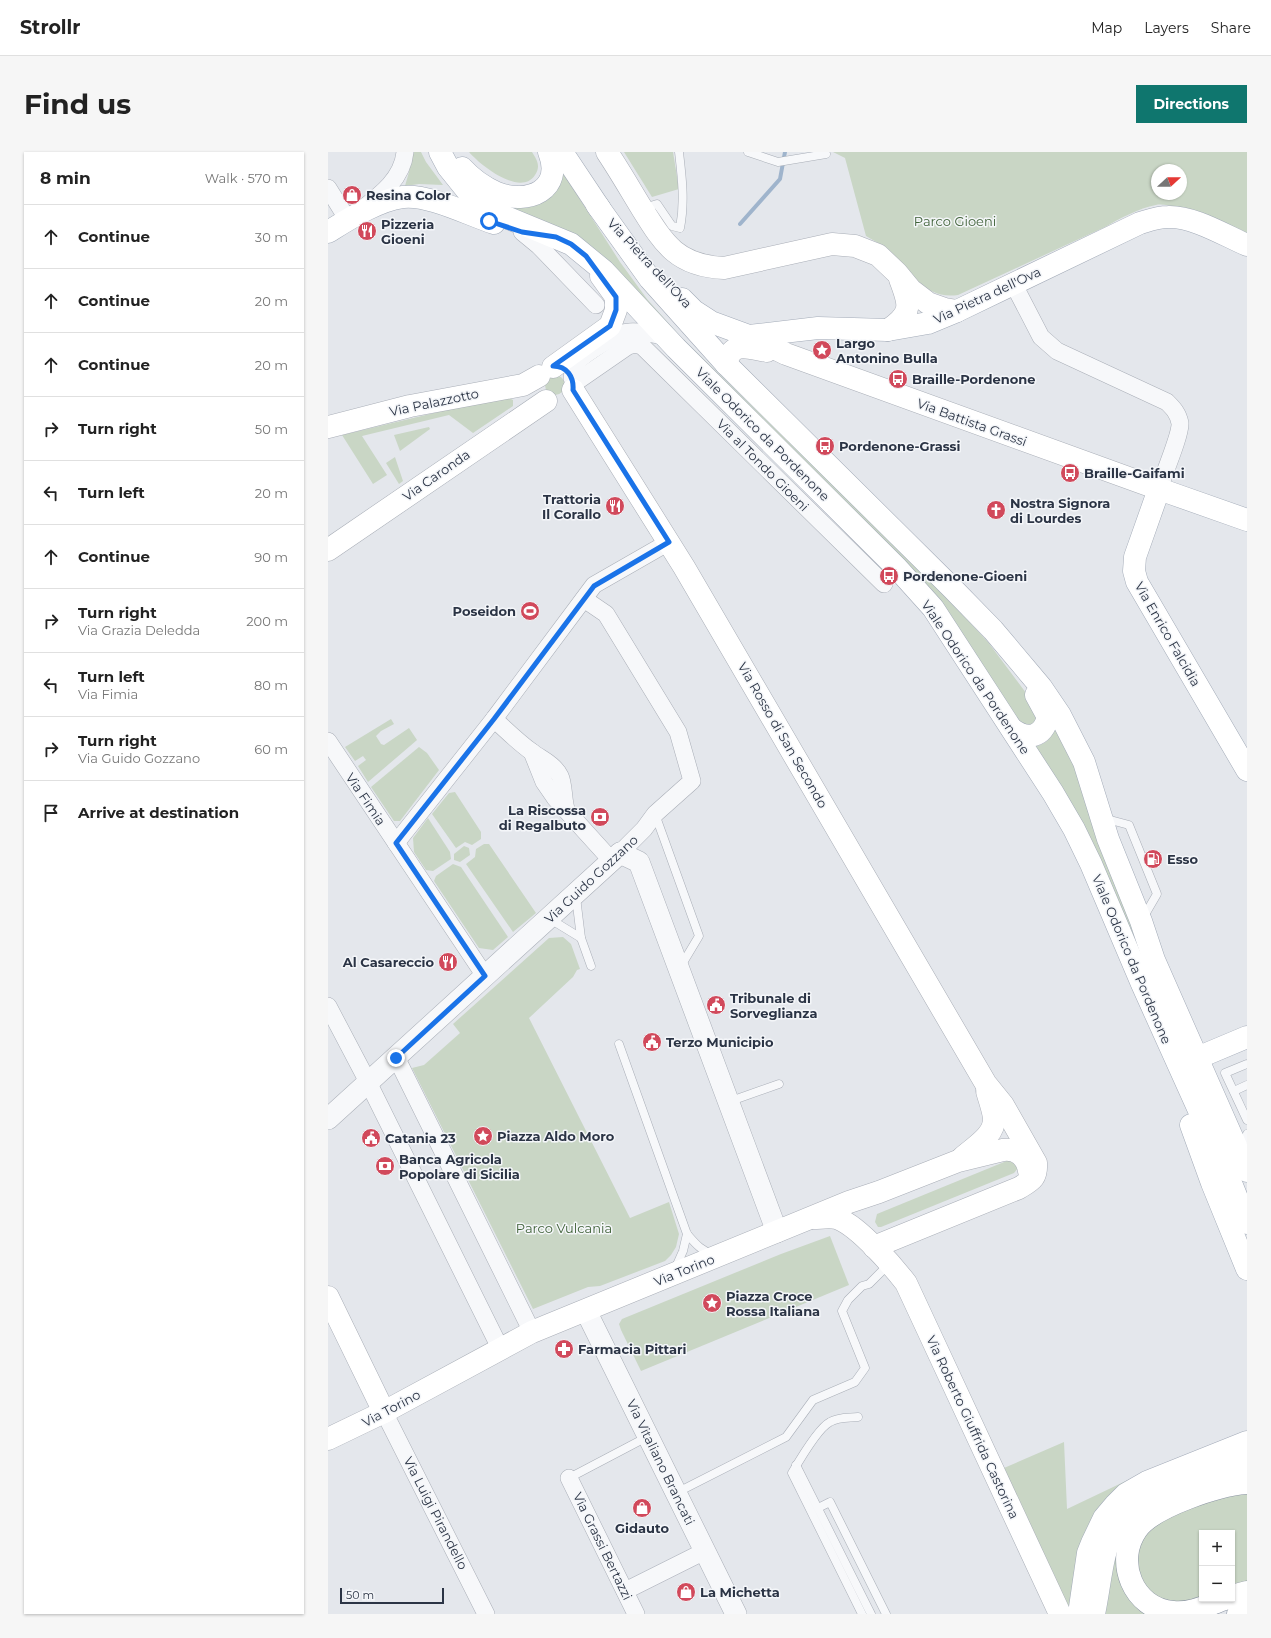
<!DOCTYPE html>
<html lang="en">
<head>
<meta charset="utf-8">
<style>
	:root { --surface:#fff; --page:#f6f6f6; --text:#222; --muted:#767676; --line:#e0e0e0; --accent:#0f766e }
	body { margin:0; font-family:Montserrat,sans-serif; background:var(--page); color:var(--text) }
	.controls { position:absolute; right:12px; bottom:12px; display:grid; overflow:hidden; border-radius:0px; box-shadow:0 1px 3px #0004 }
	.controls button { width:36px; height:36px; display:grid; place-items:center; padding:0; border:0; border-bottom:1px solid var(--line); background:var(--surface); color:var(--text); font:20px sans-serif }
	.compass { position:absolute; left:823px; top:12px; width:36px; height:36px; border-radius:50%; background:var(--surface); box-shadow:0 1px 3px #0004; rotate:69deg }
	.scale { position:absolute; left:12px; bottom:10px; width:104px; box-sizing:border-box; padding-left:4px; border:2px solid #2b3445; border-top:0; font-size:11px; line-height:14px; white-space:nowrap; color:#2b3445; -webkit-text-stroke:3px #f4f6f9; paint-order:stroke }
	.stop { position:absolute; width:12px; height:12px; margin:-9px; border:3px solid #1a73e8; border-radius:50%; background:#fff }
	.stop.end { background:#1a73e8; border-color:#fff; box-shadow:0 1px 4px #0008 }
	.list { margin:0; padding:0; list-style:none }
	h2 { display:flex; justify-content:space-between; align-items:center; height:52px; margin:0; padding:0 16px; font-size:17px }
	h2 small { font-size:13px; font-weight:400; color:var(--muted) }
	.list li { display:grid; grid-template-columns:26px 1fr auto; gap:12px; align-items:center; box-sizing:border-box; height:64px; padding:0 16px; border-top:1px solid var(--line) }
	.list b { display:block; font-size:15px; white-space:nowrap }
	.list p { margin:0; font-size:13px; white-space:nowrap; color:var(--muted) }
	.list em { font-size:13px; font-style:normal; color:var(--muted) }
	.icon { flex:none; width:22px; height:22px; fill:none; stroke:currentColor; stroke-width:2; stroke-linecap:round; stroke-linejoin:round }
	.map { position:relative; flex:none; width:919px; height:1462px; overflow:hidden; border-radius:0px }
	header { display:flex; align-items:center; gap:24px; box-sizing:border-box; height:56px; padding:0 20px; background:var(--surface); border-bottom:1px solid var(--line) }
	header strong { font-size:19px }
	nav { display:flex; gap:22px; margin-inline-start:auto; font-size:14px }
	.intro { display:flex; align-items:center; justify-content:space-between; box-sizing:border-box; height:96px; padding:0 24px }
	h1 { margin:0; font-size:28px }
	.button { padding:10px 18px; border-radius:0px; background:var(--accent); color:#fff; font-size:14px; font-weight:700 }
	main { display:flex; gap:24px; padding:0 24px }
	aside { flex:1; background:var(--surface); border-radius:0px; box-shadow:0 1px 3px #0004 }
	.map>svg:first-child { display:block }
	.green { fill:#c9d6c5; fill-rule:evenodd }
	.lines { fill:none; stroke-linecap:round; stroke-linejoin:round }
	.stream { stroke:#9fb4cc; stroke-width:4 }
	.service-casing { stroke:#a9aeb7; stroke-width:9 }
	.minor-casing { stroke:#a9aeb7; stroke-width:18 }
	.tertiary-casing { stroke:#a9aeb7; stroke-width:22 }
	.secondary-casing { stroke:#a9aeb7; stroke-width:23 }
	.primary-casing { stroke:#a3abb8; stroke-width:23 }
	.motorway-casing { stroke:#8b94a3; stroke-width:23 }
	.service { stroke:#f7f8fa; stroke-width:8 }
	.minor { stroke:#f7f8fa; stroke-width:17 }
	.tertiary { stroke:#f7f8fa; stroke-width:21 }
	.secondary { stroke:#fff; stroke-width:22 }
	.primary { stroke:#fff; stroke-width:22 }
	.motorway { stroke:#fff; stroke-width:22 }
	.route { stroke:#1a73e8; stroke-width:5 }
	.labels { text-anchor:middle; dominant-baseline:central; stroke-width:3; stroke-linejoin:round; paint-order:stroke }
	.poi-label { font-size:13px; font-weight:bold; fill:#2b3445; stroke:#f4f6f9; text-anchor:start }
	.park-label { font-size:13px; fill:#3f6138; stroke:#f4f6f9 }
	.street-label { font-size:13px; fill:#2b3445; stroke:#f4f6f9 }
</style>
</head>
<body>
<header>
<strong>Strollr</strong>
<nav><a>Map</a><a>Layers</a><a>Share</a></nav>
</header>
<div class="intro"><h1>Find us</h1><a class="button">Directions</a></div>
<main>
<aside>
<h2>8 min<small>Walk · 570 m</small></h2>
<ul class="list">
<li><svg class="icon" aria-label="ahead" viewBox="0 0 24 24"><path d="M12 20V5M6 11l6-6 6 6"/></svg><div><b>Continue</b></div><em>30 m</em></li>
<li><svg class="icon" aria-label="ahead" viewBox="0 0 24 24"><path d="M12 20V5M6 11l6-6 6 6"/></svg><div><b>Continue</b></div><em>20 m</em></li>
<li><svg class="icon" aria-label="ahead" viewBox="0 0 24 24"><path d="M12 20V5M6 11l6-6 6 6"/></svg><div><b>Continue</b></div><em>20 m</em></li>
<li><svg class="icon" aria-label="right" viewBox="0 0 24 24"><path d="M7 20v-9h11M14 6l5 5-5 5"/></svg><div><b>Turn right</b></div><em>50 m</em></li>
<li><svg class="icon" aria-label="left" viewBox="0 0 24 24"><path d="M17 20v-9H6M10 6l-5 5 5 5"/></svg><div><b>Turn left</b></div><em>20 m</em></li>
<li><svg class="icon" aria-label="ahead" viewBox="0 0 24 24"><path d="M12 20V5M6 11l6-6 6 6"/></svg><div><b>Continue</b></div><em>90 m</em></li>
<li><svg class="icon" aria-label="right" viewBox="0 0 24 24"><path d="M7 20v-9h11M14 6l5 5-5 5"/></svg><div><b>Turn right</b><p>Via Grazia Deledda</p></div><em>200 m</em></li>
<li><svg class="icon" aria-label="left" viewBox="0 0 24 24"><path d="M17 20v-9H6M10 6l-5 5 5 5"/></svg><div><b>Turn left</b><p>Via Fimia</p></div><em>80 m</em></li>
<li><svg class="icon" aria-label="right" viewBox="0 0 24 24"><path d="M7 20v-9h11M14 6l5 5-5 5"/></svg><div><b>Turn right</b><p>Via Guido Gozzano</p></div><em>60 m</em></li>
<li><svg class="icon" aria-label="arrive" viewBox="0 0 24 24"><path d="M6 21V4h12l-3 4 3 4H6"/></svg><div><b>Arrive at destination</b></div></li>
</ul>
</aside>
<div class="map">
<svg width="919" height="1462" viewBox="0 0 919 1462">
	<rect width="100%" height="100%" fill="#e4e7ec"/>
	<!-- green -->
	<g class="green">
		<path d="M84,0H93L98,10L115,33L91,32L77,34L81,20Z"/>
		<path d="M141,0H204C209,8 213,14 207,23C193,45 153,14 141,0Z"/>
		<path d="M296,0H345L351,37L324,45Z"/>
		<path d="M505,0H919V82C901,75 845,49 828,53C811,56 791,67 777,75L630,143C593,148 582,115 557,95C551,91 544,88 538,84L517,6ZM829,18H853V42H829Z"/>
		<path d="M232,16L292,110L319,147L353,185L596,421L660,490L710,557L712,570L695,576L653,510L305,137L163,46L185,51Z"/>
		<circle cx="227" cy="233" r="10"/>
		<path d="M177,244L185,248V254L145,281L121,263L34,284L59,323L45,332L14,283Z"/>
		<path d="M101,275L102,277L72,299L66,283Z"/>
		<path d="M67,305L75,329L71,332L58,311Z"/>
		<path d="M63,567L66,572L53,579L48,584L53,592L56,593L81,576L89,588L40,630L30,614L38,608L35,604L27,609L17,595Z"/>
		<path d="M729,573L735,583L835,847L706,595C718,592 725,585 729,573Z"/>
		<path d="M91,595L99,601L111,618L72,669H66L43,635Z"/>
		<path d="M127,640L153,680V687L144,693L137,690L128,696L104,662L121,641Z"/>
		<path d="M100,666L122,700L123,707L105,719L98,718L86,700L85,686Z"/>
		<path d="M156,692H161L208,761L185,780L138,712L147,705L148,697Z"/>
		<path d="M136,694L141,696L142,703L132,710L126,708V702Z"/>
		<path d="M125,712L133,715L180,785L165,798L151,796L106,729L108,724Z"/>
		<path d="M235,785L243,792L252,817L249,818L245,825L201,866L302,1066L341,1050L351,1082L348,1095L343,1103L337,1109L272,1134L260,1135L205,1157L84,916L96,913L132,881L125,872L221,786Z"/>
		<path d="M681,1008L685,1010L690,1016L686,1021L553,1075H550L547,1070L549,1062Z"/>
		<path d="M502,1084L521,1133L313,1219L293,1178L291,1172L294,1167L453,1102Z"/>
		<path d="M736,1290L739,1357L802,1327L785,1340L741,1462L676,1316Z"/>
		<path d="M919,1338V1434L904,1438V1381H874V1447L867,1452L835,1451L809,1426L808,1392L829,1366Z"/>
		<path d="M787,1394L825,1462H774Z"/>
	</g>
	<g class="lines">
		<!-- stream -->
		<path class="stream" d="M412,72L452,27L457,0"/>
		<!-- service casing -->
		<g class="service-casing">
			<g id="service">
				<path d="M420,0L450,10L498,2"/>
				<path d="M316,56L329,52L344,74L352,76C357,50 354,26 351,0"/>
				<path d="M327,662L371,784L353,814"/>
				<path d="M775,666L801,673L829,742L815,766"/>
				<path d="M248,745L253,786L263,814"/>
				<path d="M222,767L253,786"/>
				<path d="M291,892L359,1082C367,1091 373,1099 385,1102"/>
				<path d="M919,912L897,921L919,968"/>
				<path d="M906,939L919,933"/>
				<path d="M400,950L451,932"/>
				<path d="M912,996L919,982"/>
				<path d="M347,1117L355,1099L359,1082"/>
				<path d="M530,1265C520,1266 510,1265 502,1270C490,1276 471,1309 464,1321L534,1462"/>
				<path d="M468,1313L543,1462"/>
				<path d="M241,1326L319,1285"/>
				<path d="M348,1341L458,1285L485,1248L527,1230L537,1216L514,1159L520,1148L534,1134L541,1132L561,1112"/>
				<path d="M490,1356L502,1350L558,1462"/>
			</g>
		</g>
		<!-- minor casing -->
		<g class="minor-casing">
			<g id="minor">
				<path d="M0,36L20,68C43,49 74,32 77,0"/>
				<path d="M194,80L211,94L268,153"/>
				<path d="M685,131L713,185L729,199L839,250C845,256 850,261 852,271C853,282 835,324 831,337"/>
				<path d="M244,226C245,221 245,216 248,211C255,203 290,180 301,180C313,179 326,182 338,185"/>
				<path d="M245,232L300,194L307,192L314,194L556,432"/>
				<path d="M256,447L278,462L350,580L364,629L327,662L316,677L292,701"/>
				<path d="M166,567C178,578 190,590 204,600C213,607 226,612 232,624C236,632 235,647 238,657"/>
				<path d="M0,589L157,824"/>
				<path d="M204,600L216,630L227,646L284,709"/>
				<path d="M68,691L166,567L266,433L341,390"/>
				<path d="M0,854L40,930L172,1196"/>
				<path d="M68,905L204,1180"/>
				<path d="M56,1260L158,1462"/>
				<path d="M241,1326L308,1462"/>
				<path d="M297,1439L377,1399"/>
			</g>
		</g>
		<!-- tertiary casing -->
		<g class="tertiary-casing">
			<g id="tertiary">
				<path d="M0,967L292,701L311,710L449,1080"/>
				<path d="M258,1159L408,1462"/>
			</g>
		</g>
		<!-- secondary casing -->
		<g class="secondary-casing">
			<g id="secondary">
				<path d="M279,0C291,18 302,37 313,55C336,92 349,114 396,116L504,92L527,94L550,103L569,121L583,138L600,151L617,157L629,159"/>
				<path d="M560,178C585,161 582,153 572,127"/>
				<path d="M421,184L458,202L831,337"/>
				<path d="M398,212C404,188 419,196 439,199"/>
				<path d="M225,215L282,174L288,158V145L273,124"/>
				<path d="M245,238L356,415L658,932L675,953L708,1011C709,1026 704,1028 691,1036L546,1095"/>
				<path d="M0,275L82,254L195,233L211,224"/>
				<path d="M0,398L218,249"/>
				<path d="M634,1006C646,995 667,984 666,966C665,957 661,947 659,939"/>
				<path d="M486,1066C493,1066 505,1064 511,1067C532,1076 564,1113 578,1131L732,1462"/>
				<path d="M0,1145L56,1260"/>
				<path d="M0,1287L56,1260L204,1180L521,1050L551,1040L630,1009L675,998C689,996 699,1005 701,1019"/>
			</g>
		</g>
		<!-- primary casing -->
		<g class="primary-casing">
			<g id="primary">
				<path d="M112,0L120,15L141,41L150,50L168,61L243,92L276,119L348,196L569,416L605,456L725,641L746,677L763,712L814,832L897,1016L919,1071"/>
				<path d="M234,0L272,57"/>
				<path d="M134,16C144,27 155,35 169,41C200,53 236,38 221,0"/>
				<path d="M269,53L322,127L398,212L624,436L665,478L713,535L732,563L756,610L780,687L813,769L826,808L919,1019"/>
				<path d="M0,80C21,67 50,48 75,45C101,42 141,63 166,71"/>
				<path d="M354,147L366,159L383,170L421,184L490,176L560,178L600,171L629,159L812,71C822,68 830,65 840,65C865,64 896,83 919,93"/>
				<path d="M919,368L831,337L807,405L806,419L809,430L919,618"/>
				<path d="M684,577C700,589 715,585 720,565L708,543"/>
				<path d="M869,906L919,885"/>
				<path d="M863,973L884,1031L919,1117"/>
				<path d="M751,1462L760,1401L764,1391L776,1366L787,1353L798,1342L819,1330L919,1290"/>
				<path d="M766,1462C778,1403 771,1369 834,1340L919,1309"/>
			</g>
		</g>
		<!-- motorway casing -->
		<g class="motorway-casing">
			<g id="motorway">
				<path d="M904,1444L919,1440"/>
				<path d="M897,1447C880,1453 863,1462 845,1460C805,1457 786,1409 809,1377C826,1354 891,1333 919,1331"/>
				<path d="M910,1462L919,1458"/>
			</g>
		</g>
		<!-- service -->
		<use href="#service" class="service"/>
		<!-- minor -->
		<use href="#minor" class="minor"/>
		<!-- tertiary -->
		<use href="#tertiary" class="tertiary"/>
		<!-- secondary -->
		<use href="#secondary" class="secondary"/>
		<!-- primary -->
		<use href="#primary" class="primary"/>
		<!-- motorway -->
		<use href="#motorway" class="motorway"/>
	</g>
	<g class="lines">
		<!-- route -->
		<path class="route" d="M68,906L157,824L68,691L166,567L266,434L341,390L245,238C246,225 239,214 225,214L282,174L288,158V145L258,104L243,92L228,85L194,80L161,69"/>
	</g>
	<!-- icons -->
	<defs>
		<g id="shop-disc" transform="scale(1)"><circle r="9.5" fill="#d1495b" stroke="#f4f6f9"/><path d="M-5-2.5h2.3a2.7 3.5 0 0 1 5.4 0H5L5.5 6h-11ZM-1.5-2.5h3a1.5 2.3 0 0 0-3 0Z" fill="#fff"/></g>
		<g id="restaurant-disc" transform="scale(1)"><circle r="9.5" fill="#d1495b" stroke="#f4f6f9"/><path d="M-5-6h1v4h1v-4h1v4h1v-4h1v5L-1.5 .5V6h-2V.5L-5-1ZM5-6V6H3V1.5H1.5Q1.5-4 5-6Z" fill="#fff"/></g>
		<g id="sight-disc" transform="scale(1)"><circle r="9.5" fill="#d1495b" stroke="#f4f6f9"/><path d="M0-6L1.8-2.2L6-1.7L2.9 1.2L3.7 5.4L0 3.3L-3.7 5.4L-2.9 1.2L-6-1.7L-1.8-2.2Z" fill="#fff"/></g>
		<g id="bus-disc" transform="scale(1)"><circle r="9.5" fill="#d1495b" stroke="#f4f6f9"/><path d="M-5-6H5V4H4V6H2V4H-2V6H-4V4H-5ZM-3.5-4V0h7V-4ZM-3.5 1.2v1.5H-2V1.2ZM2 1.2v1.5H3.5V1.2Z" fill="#fff"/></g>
		<g id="church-disc" transform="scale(1)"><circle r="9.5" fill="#d1495b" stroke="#f4f6f9"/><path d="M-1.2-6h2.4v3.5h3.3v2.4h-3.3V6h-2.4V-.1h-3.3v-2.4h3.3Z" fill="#fff"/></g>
		<g id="stadium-disc" transform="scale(1)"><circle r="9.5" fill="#d1495b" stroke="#f4f6f9"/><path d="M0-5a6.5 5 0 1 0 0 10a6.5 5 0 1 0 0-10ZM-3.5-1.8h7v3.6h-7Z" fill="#fff"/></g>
		<g id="bank-disc" transform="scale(1)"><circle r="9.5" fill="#d1495b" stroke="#f4f6f9"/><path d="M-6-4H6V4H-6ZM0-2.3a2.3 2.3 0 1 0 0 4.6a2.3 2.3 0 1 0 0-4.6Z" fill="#fff"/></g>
		<g id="fuel-disc" transform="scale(1)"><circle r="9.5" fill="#d1495b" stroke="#f4f6f9"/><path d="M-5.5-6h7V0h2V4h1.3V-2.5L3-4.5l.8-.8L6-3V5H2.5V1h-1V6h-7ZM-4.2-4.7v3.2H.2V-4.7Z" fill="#fff"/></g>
		<g id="civic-disc" transform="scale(1)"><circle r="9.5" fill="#d1495b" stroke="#f4f6f9"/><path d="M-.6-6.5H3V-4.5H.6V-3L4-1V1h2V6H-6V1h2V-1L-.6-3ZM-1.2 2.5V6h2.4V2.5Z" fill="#fff"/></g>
		<g id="pharmacy-disc" transform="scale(1)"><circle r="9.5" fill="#d1495b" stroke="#f4f6f9"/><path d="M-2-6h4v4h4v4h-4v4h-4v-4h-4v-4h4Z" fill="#fff"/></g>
	</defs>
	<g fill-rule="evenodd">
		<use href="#shop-disc" x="24" y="43"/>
		<use href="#restaurant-disc" x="39" y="79"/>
		<use href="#sight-disc" x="494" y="198"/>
		<use href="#bus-disc" x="570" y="227"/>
		<use href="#bus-disc" x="497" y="294"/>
		<use href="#bus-disc" x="742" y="321"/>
		<use href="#restaurant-disc" x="287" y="354"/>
		<use href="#church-disc" x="668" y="358"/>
		<use href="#bus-disc" x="561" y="424"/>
		<use href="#stadium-disc" x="202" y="459"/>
		<use href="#bank-disc" x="272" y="665"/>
		<use href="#fuel-disc" x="825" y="707"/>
		<use href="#restaurant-disc" x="120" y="810"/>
		<use href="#civic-disc" x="388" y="853"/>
		<use href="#civic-disc" x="324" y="890"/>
		<use href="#sight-disc" x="155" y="984"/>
		<use href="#civic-disc" x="43" y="986"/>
		<use href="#bank-disc" x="57" y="1014"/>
		<use href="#sight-disc" x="384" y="1151"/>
		<use href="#pharmacy-disc" x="236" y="1197"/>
		<use href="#shop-disc" x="314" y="1356"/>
		<use href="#shop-disc" x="358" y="1440"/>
	</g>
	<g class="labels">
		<!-- poi labels -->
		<g class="poi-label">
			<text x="38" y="43">Resina Color</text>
			<text x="53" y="72">Pizzeria<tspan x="53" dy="15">Gioeni</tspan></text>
			<text x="508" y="191">Largo<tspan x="508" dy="15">Antonino Bulla</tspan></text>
			<text x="584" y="227">Braille-Pordenone</text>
			<text x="511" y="294">Pordenone-Grassi</text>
			<text x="756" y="321">Braille-Gaifami</text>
			<text x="273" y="347" text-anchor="end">Trattoria<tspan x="273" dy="15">Il Corallo</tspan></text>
			<text x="682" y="351">Nostra Signora<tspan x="682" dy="15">di Lourdes</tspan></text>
			<text x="575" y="424">Pordenone-Gioeni</text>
			<text x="188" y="459" text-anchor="end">Poseidon</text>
			<text x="258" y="658" text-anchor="end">La Riscossa<tspan x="258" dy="15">di Regalbuto</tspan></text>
			<text x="839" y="707">Esso</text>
			<text x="106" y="810" text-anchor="end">Al Casareccio</text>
			<text x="402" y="846">Tribunale di<tspan x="402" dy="15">Sorveglianza</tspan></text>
			<text x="338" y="890">Terzo Municipio</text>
			<text x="169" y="984">Piazza Aldo Moro</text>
			<text x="57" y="986">Catania 23</text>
			<text x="71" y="1007">Banca Agricola<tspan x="71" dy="15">Popolare di Sicilia</tspan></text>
			<text x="398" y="1144">Piazza Croce<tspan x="398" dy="15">Rossa Italiana</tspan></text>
			<text x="250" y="1197">Farmacia Pittari</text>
			<text x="314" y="1376" text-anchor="middle">Gidauto</text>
			<text x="372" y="1440">La Michetta</text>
		</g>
		<!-- park labels -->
		<g class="park-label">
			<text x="627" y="69">Parco Gioeni</text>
			<text x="236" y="1076">Parco Vulcania</text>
		</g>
		<!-- street labels -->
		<g class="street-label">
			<text transform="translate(322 111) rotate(47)">Via Pietra dell'Ova</text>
			<text transform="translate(659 143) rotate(-25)">Via Pietra dell'Ova</text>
			<text transform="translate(106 250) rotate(-12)">Via Palazzotto</text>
			<text transform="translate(644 270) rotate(20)">Via Battista Grassi</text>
			<text transform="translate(435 282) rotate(45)">Viale Odorico da Pordenone</text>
			<text transform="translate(435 313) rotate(45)">Via al Tondo Gioeni</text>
			<text transform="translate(108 323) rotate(-35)">Via Caronda</text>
			<text transform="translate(840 482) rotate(60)">Via Enrico Falcidia</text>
			<text transform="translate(648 525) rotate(56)">Viale Odorico da Pordenone</text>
			<text transform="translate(455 583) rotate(60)">Via Rosso di San Secondo</text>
			<text transform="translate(38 647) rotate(56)">Via Fimia</text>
			<text transform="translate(263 727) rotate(-43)">Via Guido Gozzano</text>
			<text transform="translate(804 807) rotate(67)">Viale Odorico da Pordenone</text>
			<text transform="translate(356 1118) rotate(-22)">Via Torino</text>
			<text transform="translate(63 1256) rotate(-28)">Via Torino</text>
			<text transform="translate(645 1275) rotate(65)">Via Roberto Giuffrida Castorina</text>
			<text transform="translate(333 1310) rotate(64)">Via Vitaliano Brancati</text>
			<text transform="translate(108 1361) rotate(63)">Via Luigi Pirandello</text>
			<text transform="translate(275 1394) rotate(64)">Via Grassi Bertazzi</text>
		</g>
	</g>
</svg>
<div class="controls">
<button>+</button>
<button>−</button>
</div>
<svg class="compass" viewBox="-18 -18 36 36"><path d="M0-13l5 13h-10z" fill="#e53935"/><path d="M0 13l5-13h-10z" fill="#767676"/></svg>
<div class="scale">50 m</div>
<div class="stop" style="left:161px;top:69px"></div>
<div class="stop end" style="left:68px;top:906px"></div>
</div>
</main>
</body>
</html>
